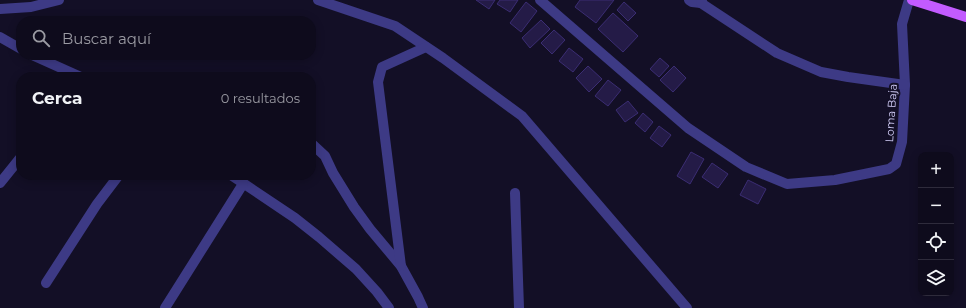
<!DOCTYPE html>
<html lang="es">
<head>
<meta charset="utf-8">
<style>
	:root { --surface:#0e0b1c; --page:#171425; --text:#f1f3f6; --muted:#9b9ba3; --line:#2e2b3b }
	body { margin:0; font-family:Montserrat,sans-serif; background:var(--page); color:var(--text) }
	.controls { position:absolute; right:12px; bottom:12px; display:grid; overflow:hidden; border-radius:8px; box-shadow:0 2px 10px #0003 }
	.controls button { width:36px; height:36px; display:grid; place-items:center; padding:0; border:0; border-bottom:1px solid var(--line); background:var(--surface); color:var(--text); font:20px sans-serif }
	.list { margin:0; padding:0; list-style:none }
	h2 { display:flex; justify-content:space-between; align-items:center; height:52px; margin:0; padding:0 16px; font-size:17px }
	h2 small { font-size:13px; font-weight:400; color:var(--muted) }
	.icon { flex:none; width:22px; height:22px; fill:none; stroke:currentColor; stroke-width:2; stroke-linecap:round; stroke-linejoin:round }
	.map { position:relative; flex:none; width:966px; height:308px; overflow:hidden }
	.search { position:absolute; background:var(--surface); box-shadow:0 2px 10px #0003; left:16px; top:16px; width:300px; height:44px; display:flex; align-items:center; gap:10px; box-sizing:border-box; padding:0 14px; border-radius:16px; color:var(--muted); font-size:15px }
	.panel { position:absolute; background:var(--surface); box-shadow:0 2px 10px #0003; left:16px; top:72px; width:300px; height:108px; border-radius:16px }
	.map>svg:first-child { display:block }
	.building { fill:#241b47; stroke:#3b2d73 }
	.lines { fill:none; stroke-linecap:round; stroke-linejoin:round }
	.minor { stroke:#3d3a85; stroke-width:10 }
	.major { stroke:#c25bff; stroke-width:10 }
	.labels { text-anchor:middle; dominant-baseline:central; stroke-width:4; stroke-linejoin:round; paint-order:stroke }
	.street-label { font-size:11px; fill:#d9d4ff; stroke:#130f26 }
</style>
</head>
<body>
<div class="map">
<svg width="966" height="308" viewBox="0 0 966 308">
	<rect width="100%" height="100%" fill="#130f26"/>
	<!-- building -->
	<g class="building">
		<path d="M476,0H495L489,9Z"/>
		<path d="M500,0H518L510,12L497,4Z"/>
		<path d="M580,0H614L596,23L575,7Z"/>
		<path d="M526,2L537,11L521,32L510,23Z"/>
		<path d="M624,2L636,13L628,21L617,10Z"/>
		<path d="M613,13L638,36L623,52L598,29Z"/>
		<path d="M541,20L550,29L530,48L522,38Z"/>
		<path d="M554,30L565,40L552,54L541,43Z"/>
		<path d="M569,48L583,59L573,72L559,61Z"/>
		<path d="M660,58L669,66L659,77L650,69Z"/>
		<path d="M588,66L602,79L589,92L576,78Z"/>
		<path d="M674,66L686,78L673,92L660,80Z"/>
		<path d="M608,80L621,90L608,106L595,96Z"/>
		<path d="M628,101L638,113L625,122L616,110Z"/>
		<path d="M643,113L653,122L645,132L635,123Z"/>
		<path d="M659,126L671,135L662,147L650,138Z"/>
		<path d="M691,152L704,159L690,184L677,176Z"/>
		<path d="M712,163L728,174L718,188L702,177Z"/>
		<path d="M748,180L766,189L758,204L740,195Z"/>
	</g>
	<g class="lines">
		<!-- minor -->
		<g class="minor">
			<path d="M318,0L395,26L443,58L522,116L687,308"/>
			<path d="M540,0L688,128L746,167L787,184L835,180L889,169L896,164L902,142L905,85L902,24L909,0"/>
			<path d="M689,0L692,2L701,3"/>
			<path d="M702,0L701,3L777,53L821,72L848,77L905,85"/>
			<path d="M0,9L31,7L59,0"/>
			<path d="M0,37L21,49"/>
			<path d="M32,55L81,77"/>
			<path d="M311,143L325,156L333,173L354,207L370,229L401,266L418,297L423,308"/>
			<path d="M231,175L295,218L319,237L356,269L377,292L389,308"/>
			<path d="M0,183L21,157"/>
			<path d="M515,193L519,308"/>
			<path d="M401,266L378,82L382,67L426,47"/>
			<path d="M46,283L97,204L119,175"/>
			<path d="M165,308L243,184"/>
		</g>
		<!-- major -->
		<path class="major" d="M912,0L966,17"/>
	</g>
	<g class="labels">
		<!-- street labels -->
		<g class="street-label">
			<text transform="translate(891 113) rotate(-86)">Loma Baja</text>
		</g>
	</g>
</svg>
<div class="controls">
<button>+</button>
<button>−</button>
<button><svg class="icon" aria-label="locate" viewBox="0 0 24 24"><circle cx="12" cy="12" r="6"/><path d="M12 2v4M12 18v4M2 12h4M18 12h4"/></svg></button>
<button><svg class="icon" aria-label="layers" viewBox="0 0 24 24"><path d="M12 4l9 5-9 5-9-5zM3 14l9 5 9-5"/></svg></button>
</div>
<div class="search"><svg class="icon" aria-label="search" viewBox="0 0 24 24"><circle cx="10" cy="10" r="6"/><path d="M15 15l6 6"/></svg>Buscar aquí</div>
<section class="panel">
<h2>Cerca<small>0 resultados</small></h2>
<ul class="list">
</ul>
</section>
</div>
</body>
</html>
